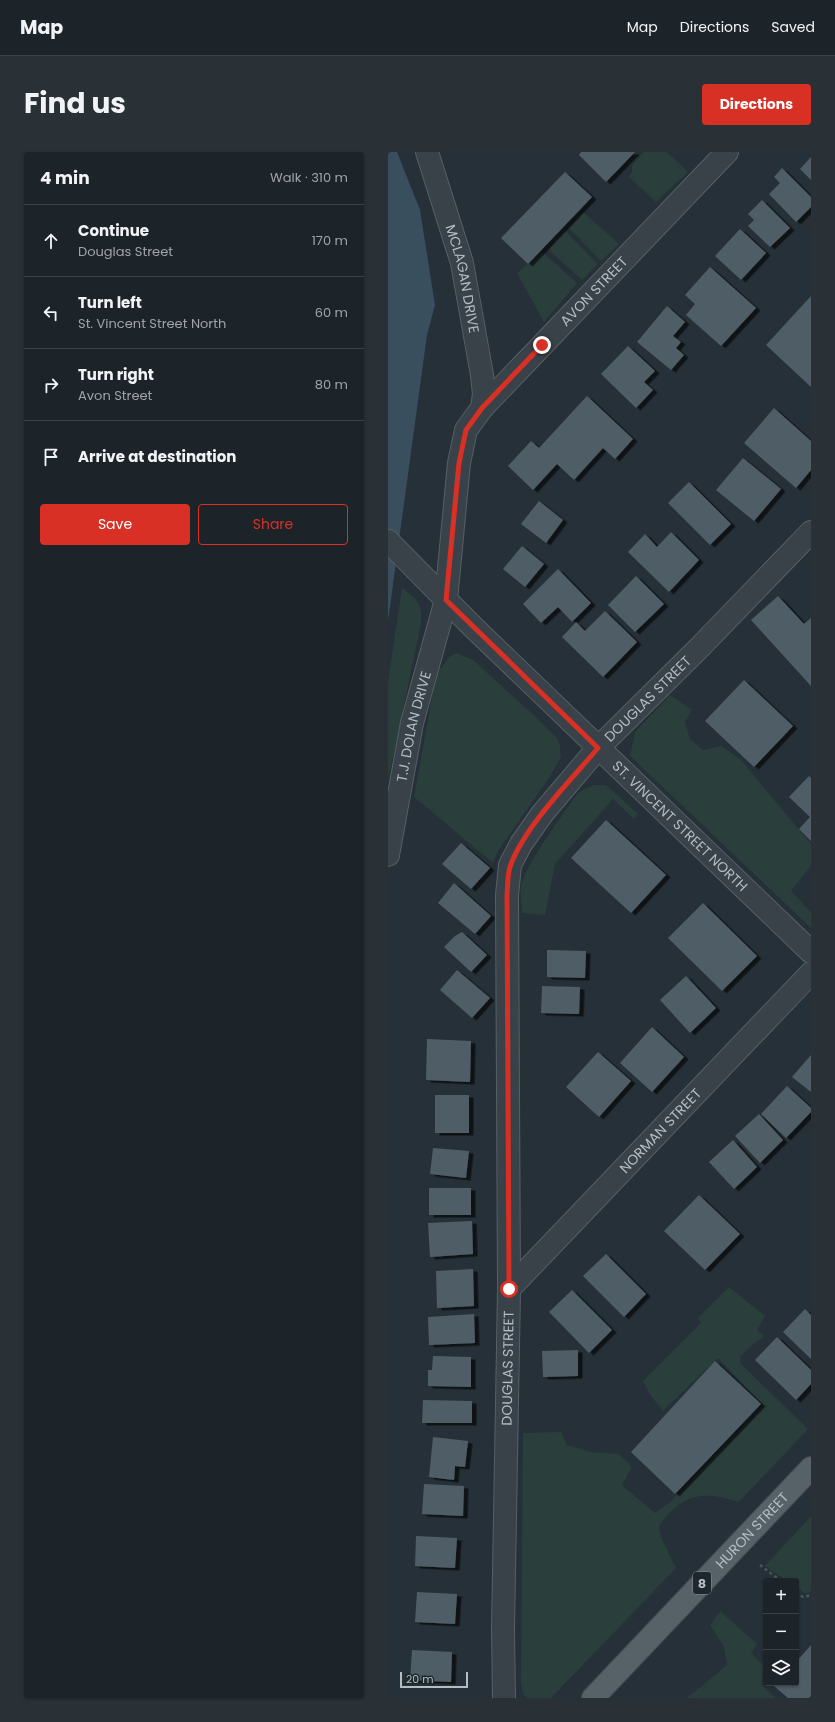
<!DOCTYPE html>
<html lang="en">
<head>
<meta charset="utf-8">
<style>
	:root { --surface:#1c242a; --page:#293036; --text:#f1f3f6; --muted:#a0a4a8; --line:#3a4147; --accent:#d93025 }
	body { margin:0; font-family:Poppins,sans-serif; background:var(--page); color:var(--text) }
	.controls { position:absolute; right:12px; bottom:12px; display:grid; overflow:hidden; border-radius:4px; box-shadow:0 1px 3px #0004 }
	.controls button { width:36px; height:36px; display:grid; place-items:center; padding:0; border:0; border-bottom:1px solid var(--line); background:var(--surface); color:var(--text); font:20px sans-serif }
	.scale { position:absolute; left:12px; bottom:10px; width:68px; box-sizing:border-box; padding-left:4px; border:2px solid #b3bdc4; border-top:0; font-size:11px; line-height:14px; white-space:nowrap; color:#b3bdc4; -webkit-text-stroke:3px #1d272d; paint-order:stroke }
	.stop { position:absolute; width:12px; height:12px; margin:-9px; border:3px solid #d93025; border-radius:50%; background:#fff }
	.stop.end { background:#d93025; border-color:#fff; box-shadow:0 1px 4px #0008 }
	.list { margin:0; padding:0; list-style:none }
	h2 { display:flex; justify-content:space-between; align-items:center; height:52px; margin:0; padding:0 16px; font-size:17px }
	h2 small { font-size:13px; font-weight:400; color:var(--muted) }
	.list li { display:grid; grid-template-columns:26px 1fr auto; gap:12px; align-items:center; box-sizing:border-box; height:72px; padding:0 16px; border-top:1px solid var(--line) }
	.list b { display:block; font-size:15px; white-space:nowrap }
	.list p { margin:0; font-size:13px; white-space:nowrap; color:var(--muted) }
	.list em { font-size:13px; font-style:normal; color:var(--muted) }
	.actions { display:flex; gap:8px; padding:12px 16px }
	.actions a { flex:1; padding:9px 0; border:1px solid var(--accent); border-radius:4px; text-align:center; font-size:14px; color:var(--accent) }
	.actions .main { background:var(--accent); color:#fff }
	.icon { flex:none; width:22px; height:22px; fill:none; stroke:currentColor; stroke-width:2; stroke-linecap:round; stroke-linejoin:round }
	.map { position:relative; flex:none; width:423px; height:1546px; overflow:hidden; border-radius:4px }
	header { display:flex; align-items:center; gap:24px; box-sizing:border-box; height:56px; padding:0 20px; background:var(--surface); border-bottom:1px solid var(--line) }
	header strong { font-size:19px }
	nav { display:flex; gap:22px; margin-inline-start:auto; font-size:14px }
	.intro { display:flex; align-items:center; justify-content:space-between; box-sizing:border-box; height:96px; padding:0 24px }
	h1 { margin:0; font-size:28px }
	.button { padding:10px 18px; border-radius:4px; background:var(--accent); color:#fff; font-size:14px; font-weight:700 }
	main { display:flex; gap:24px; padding:0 24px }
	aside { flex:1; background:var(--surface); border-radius:4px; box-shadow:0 1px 3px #0004 }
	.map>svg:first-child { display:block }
	.green { fill:#2a3e3b }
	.water { fill:#3a4f5d }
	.building { fill:#505d66; filter:url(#shadow) }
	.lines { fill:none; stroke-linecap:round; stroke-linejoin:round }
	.minor-casing { stroke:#566066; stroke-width:24 }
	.major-casing { stroke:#414b51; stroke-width:24 }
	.path { stroke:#485a58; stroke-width:2.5; stroke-dasharray:3 3; stroke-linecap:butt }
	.minor { stroke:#384248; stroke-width:22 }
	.major { stroke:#566168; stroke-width:22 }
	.route { stroke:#d93025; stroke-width:5 }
	.labels { text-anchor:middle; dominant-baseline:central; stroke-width:3; stroke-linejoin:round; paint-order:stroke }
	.shield { fill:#1d272d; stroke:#869097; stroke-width:1 }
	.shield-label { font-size:13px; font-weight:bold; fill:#b3bdc4 }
	.street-label { font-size:14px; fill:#b3bdc4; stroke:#1d272d }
</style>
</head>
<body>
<header>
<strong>Map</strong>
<nav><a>Map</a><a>Directions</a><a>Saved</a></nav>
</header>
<div class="intro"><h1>Find us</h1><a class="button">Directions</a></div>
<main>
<aside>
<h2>4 min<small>Walk · 310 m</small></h2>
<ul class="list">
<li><svg class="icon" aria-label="ahead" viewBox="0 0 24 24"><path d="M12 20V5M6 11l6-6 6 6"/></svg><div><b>Continue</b><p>Douglas Street</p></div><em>170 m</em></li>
<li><svg class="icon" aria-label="left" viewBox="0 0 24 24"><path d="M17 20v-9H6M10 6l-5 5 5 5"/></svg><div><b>Turn left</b><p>St. Vincent Street North</p></div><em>60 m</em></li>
<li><svg class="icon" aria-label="right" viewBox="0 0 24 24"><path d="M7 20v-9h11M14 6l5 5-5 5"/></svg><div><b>Turn right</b><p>Avon Street</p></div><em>80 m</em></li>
<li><svg class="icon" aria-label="arrive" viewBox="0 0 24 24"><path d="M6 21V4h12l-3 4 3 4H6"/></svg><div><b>Arrive at destination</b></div></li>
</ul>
<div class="actions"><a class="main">Save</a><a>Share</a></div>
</aside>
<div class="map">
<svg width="423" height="1546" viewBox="0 0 423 1546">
	<defs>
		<filter id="shadow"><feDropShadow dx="4.5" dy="2.5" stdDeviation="0" flood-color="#0009"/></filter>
	</defs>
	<rect width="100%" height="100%" fill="#253038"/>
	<!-- green -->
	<g class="green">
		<path d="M256,0H279L300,20L268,50L241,25L244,20V13Z"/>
		<path d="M195,60L231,92L213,109L181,76Z"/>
		<path d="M177,79L210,112L194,128L160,97Z"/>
		<path d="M154,100L189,131L156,170L129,121Z"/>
		<path d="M14,436C30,448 34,451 33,472L0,629V530Z"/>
		<path d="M69,501L85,508L149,566L169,586L172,594L173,605L161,626L110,699L105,711L26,645L48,523L61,505Z"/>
		<path d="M282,543L304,558L297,570L302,587L315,598L334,594L353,608L423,692V714L403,739L423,760V776L242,604L247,580Z"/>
		<path d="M206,633H218L250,662L246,667L225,647L167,712L157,763L134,761C134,753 132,744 133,736C135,715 173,666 186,646L194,638Z"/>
		<path d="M341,1135L377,1164L369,1178L377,1184L364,1193L352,1205V1211L420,1277L351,1350C314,1338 294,1342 271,1374L273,1385L288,1416L163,1546H139L135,1542L133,1531L135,1281L173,1280L179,1293L203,1300L231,1302L244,1315L234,1333L267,1361L283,1349L375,1253L330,1206L275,1259L263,1244L255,1229L313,1171L310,1166Z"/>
		<path d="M423,1364V1439L418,1442L408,1435V1429H399L377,1414Z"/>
		<path d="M332,1459L369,1492L363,1501L375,1513L374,1533L387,1546H299L339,1513L336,1495L322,1473Z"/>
	</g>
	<!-- water -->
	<path class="water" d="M0,0H9L32,58L47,153L39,183L0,469Z"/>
	<!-- building -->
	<g class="building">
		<path d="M193,0H247L218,30L191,3Z"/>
		<path d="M423,5V28L412,17Z"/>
		<path d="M394,16L423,45V55L408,70L381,42L392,31L386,25Z"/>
		<path d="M177,20L204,45L140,112L113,86Z"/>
		<path d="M374,48L402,76L382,95L360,74L366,68L360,62Z"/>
		<path d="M352,77L378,101L353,128L327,104Z"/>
		<path d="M322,115L368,156L333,194L298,163L307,152L297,143Z"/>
		<path d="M423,144V235L378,193Z"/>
		<path d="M279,154L297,170L285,184L293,190L288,196L296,203L283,218L249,190Z"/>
		<path d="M240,194L267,219L256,230L265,238L248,256L213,222Z"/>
		<path d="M199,244L245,287L227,307L215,296L186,328L169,312L145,338L120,314L143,289L151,296Z"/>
		<path d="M386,256L423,289V318L408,336L356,291Z"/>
		<path d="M355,306L393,337L366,369L328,338Z"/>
		<path d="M301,330L343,372L322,393L280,351Z"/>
		<path d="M151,349L175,368L158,391L133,372Z"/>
		<path d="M283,380L311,408L281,440L240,400L257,382L269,395Z"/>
		<path d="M134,394L156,412L137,435L115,417Z"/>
		<path d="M170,417L203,451L184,470L170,455L153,471L135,452Z"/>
		<path d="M248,424L276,452L247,480L220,453Z"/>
		<path d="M390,444L416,472L423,466V534L363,468Z"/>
		<path d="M217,459L249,490L215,525L174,485L188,470L197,479Z"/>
		<path d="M356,528L405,574L366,615L317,569Z"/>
		<path d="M421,624L423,626V689L411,677L422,665L401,645Z"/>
		<path d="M218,668L278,723L243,761L183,706Z"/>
		<path d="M73,691L102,716L83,737L54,712Z"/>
		<path d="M66,731L103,764L87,782L50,751Z"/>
		<path d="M315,751L369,804L334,839L280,786Z"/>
		<path d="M74,780L99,803L83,820L56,795L67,784Z"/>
		<path d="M159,798L198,799L197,826L159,825Z"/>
		<path d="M69,818L102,846L84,866L52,838Z"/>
		<path d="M298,824L328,856L302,881L272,848Z"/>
		<path d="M154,834L192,835L191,862L153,861Z"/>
		<path d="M264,875L296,905L264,940L232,911Z"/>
		<path d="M39,887L83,889L82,930L38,928Z"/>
		<path d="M210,900L243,929L211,965L178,935Z"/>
		<path d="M423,903V940L404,925Z"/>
		<path d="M399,934L423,956V960L398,986L373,962Z"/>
		<rect x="47" y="943" width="34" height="38"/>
		<path d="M371,962L395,988L372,1011L347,984Z"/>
		<path d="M345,988L369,1015L346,1037L321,1010Z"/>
		<path d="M45,996L81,999L78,1026L42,1022Z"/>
		<rect x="41" y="1036" width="42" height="27"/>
		<path d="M311,1043L352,1082L317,1118L276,1079Z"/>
		<path d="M84,1069L85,1102L42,1105L40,1071Z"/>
		<path d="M218,1102L258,1142L236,1165L195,1124Z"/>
		<path d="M85,1117L86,1154L49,1156L48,1119Z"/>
		<path d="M184,1138L224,1178L201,1201L161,1160Z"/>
		<path d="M417,1157L423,1163V1207L395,1180Z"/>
		<path d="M86,1162L87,1191L41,1193L40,1165Z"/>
		<path d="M389,1185L423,1218V1232L408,1248L367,1208Z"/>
		<path d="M190,1198V1224L155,1225L154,1199Z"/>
		<path d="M45,1204L83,1205V1235L40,1234V1218H44Z"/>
		<path d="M327,1209L373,1252L287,1342L243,1300Z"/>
		<path d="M35,1248L84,1249V1271H34Z"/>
		<path d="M45,1285L80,1289L77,1315L67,1314L66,1328L41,1325Z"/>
		<path d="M36,1332L76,1334L75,1364L34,1362Z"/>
		<path d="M28,1384L69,1386L67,1416L27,1414Z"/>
		<path d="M29,1440L69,1442L67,1472L27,1470Z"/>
		<path d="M423,1493V1546H400L386,1534L389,1531H408V1510Z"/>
		<path d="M24,1498L64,1500L63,1530L22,1528Z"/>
	</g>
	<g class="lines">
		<!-- minor casing -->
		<g class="minor-casing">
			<g id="minor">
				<path id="s1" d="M39,0L74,111L94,223L96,242L94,256"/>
				<path id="s2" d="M0,389L84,474L423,800"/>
				<path id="s3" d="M0,703L24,571L58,448L71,311L78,278L94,256L339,0"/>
				<path id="s4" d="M121,1137L423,821"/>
				<path id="s5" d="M116,1546L115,1477L121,1137L119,743L122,713L133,692L154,662L210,596L311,496L423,380"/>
			</g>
		</g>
		<!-- major casing -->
		<g class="major-casing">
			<g id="major">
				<path id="s6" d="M205,1546L423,1316"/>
			</g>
		</g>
		<!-- path -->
		<g class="path">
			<path d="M372,1413L393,1429"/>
			<path d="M408,1440L415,1445L423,1443"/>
		</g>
		<!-- minor -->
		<use href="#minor" class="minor"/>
		<!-- major -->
		<use href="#major" class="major"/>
	</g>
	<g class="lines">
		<!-- route -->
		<path class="route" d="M121,1137L119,743C120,733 119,721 123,712C138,673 183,628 210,596L58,448L71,311L78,278L94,256L154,193"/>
	</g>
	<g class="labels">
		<!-- shield labels -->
		<rect class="shield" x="305" y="1420" width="18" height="22" rx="3"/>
		<g class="shield-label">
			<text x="314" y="1431">8</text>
		</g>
		<!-- street labels -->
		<g class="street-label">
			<text stroke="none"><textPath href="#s1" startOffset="132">MCLAGAN DRIVE</textPath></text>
			<text stroke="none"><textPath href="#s3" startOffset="622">AVON STREET</textPath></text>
			<text stroke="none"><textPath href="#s5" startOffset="1050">DOUGLAS STREET</textPath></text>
			<text stroke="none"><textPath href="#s3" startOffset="131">T.J. DOLAN DRIVE</textPath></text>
			<text stroke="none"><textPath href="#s2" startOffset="408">ST. VINCENT STREET NORTH</textPath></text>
			<text stroke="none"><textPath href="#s4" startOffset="219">NORMAN STREET</textPath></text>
			<text stroke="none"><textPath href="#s5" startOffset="330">DOUGLAS STREET</textPath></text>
			<text stroke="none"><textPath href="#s6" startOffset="231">HURON STREET</textPath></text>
		</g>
	</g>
</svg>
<div class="controls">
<button>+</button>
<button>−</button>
<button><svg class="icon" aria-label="layers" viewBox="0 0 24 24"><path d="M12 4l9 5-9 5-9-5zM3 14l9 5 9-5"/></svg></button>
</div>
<div class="scale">20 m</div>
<div class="stop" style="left:121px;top:1137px"></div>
<div class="stop end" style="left:154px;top:193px"></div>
</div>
</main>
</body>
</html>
